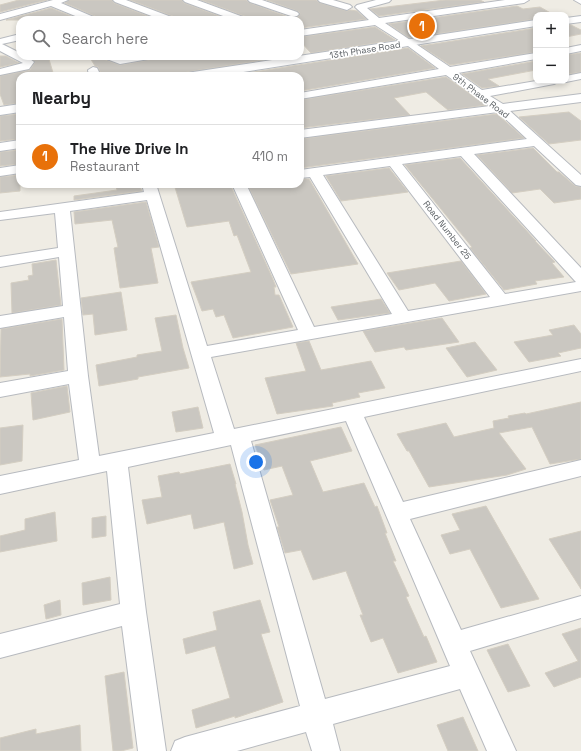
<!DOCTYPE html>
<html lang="en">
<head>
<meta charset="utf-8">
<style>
	:root { --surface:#fff; --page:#f2f2f2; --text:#202124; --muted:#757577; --line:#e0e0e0; --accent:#d93025 }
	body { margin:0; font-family:"Space Grotesk",sans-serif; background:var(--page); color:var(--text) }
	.controls { position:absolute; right:12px; top:12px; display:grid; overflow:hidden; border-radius:8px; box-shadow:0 2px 6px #0003 }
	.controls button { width:36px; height:36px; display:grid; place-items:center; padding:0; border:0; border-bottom:1px solid var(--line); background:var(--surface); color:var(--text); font:20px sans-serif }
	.you { position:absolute; left:256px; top:462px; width:14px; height:14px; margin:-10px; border:3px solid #fff; border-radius:50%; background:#1a73e8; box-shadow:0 0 0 6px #1a73e833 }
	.badge { display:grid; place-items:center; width:26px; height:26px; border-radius:50%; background:var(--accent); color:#fff; font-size:13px; font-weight:700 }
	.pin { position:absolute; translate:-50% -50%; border:2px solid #fff; box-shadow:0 1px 4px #0006 }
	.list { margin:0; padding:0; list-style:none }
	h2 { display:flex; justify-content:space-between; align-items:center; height:52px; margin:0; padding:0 16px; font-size:17px }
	h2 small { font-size:13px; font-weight:400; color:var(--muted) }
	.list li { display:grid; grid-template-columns:26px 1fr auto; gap:12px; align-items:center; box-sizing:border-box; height:64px; padding:0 16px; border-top:1px solid var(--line) }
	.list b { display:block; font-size:15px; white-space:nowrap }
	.list p { margin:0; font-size:13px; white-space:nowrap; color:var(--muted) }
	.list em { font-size:13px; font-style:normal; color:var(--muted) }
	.icon { flex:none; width:22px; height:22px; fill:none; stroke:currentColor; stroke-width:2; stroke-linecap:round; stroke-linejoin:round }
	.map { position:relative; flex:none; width:581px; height:751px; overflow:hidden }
	.search { position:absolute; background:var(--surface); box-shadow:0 2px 6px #0003; left:16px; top:16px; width:288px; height:44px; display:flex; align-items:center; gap:10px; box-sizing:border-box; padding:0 14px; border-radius:12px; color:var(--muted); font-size:15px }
	.panel { position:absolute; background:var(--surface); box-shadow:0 2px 6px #0003; left:16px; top:72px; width:288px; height:116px; border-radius:12px }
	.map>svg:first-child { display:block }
	.building { fill:#cac7c1; stroke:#d4cec2 }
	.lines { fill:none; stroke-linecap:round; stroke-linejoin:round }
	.street-casing { stroke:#b7babf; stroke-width:2 }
	.secondary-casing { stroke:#b7bbc1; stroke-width:2 }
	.street { fill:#fff; fill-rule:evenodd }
	.secondary { fill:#fff; fill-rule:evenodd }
	.labels { text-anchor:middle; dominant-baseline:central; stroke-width:3.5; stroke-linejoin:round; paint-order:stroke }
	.far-street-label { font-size:9px; fill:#5c6165; stroke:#fff }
</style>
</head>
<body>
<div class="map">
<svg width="581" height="751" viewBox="0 0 581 751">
	<rect width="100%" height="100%" fill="#efece4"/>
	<!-- building -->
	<g class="building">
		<path d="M19,0H47L0,12V5Z"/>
		<path d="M69,0H112L114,3L158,20H100L97,17L65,3Z"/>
		<path d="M130,0H182L184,3L230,20H178L175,17Z"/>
		<path d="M201,0H246L250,3L291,18L298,17L300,13L297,11L267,0H316L320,3L347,11L350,10L357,11L366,19L300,28V20H250L247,17Z"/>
		<path d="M445,0H480L484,2L379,16L370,9Z"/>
		<path d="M517,6L523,9L540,7L554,15H536V19L409,38L389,24Z"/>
		<path d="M51,8L81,20H6Z"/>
		<path d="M566,25H571L581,30V34L566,37Z"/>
		<path d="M375,27L395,40L311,53L300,41V37Z"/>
		<path d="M536,28V52L450,65L421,46Z"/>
		<path d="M408,48L435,68L300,91V76H228Z"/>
		<path d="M581,53V72L569,74L566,72V55Z"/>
		<path d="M0,56H6L19,63L0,67Z"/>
		<path d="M28,56H48L54,76H20V103L4,105L0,94V76L30,70L35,62Z"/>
		<path d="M89,56H102L103,59L120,65L149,60L155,56H289L193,71L168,76H102L98,67L95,66Z"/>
		<path d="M536,61V70L488,79L499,86L482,88L462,74Z"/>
		<path d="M446,77L486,105L448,110L426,92L394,98L410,115L300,128V100Z"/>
		<path d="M569,112L581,121V140L549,144L519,117Z"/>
		<path d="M20,114V139L0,141V116Z"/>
		<path d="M497,114L524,138L300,168V139Z"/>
		<path d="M533,148L557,172H559L575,186L581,187V199L554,203L540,189L512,193L477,155Z"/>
		<path d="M20,150V164L0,166V152Z"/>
		<path d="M460,158L536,241H535L555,262L552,263L564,277L535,281L537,284L504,290L470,248L472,247L405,165Z"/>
		<path d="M389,168L408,192L341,201L326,176Z"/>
		<path d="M20,175V191L0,193V177Z"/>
		<path d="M300,179H309L358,264L291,274L248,186L259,184H300Z"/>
		<path d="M115,184H139L142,191L74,200V196L117,190Z"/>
		<path d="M174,184H230L272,277L276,287H274L275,295H279L293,327L233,338L224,315L216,317L213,309L202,311L191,282L251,272L237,235L234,236L229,221L187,227Z"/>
		<path d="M146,202L159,247L151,248L158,283L120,288L114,248L118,247L112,220L75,224L74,212Z"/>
		<path d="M56,260L61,305L12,313L11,283L29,280L28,276L33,275L32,264Z"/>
		<path d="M461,261L486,294L449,301L435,283L399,290L387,273Z"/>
		<path d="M121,292L127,330L95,335L93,314L83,315L81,298Z"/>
		<path d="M381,299L390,313L338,320L331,307Z"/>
		<path d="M176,315L183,348L189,368L138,377V379L99,386L96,365L137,357V355L162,351L155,318Z"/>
		<path d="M442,318L459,342L406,350L404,347L375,352L363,331Z"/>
		<path d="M62,319L64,370L30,376V374L0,377L1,329Z"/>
		<path d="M574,325L581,334V348L558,353L561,356L529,362L514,342L553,335L549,330Z"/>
		<path d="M309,341L321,370L371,361L385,388L358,393L360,397L332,403L333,406L277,414L265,378L306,371L296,343Z"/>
		<path d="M475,342L497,370L467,377L446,348Z"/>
		<path d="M67,386L70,412L33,420L31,393Z"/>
		<path d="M581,402V459L550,464L532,427L499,433L526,469L507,475L429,487L409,451H407L397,434L446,423L454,437L494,428L493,421L509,418L508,416L525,413L526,414Z"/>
		<path d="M198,407L203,428L176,432L172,412Z"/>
		<path d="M23,425L22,461L0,465V428Z"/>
		<path d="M341,427L352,451L310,461L323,492L364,483L375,507L377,506L387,533H385L396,561H393L409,596L406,597L424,637L426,636L437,662L398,673L383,638L371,642L360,615H363L346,571L313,580L301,550L285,553L277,527H279L270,500L293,495L282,466L264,470L255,445Z"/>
		<path d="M230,464L236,484H235L242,512L248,545L253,564L234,569L224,522L194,529L191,514L147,524L142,500L162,497L158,476L179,472L180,474Z"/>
		<path d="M486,506L539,599L501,608L470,549L450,554L441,535L460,530L452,514Z"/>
		<path d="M55,512L57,541L0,552V536L25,530V519Z"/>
		<path d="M106,516V536L92,538V518Z"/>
		<path d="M581,531V589L549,539Z"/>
		<path d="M110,577L111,600L83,605L82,583Z"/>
		<path d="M60,600L61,615L46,619L44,605Z"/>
		<path d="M260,600L270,632L261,634L283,702L235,718V716L196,728L192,710L230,698L215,646L186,654L183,639L217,630L213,612Z"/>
		<path d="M581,628V677L554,687L545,673L578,661L562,634Z"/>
		<path d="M508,644L530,686L508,692L487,650Z"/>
		<path d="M124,672L133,748L121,751H113L105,676Z"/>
		<path d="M463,717L478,751H448L437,725Z"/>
		<path d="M80,725L81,751H0V738L36,729V734Z"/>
	</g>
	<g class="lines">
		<!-- street casing -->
		<g class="street-casing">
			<g id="street">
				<path d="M53,0H68L61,3L96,18L98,20H85L51,6L0,20V14Z"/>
				<path d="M113,0H126L174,18L176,20H162L115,2Z"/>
				<path d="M183,0H197L246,18L248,20H234L185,2Z"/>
				<path d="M248,0H262L297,12L299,14L297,16H291L250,2Z"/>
				<path d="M318,0H333L350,5L352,7L347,10L320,2Z"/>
				<path d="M376,0H391L389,2L367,8L379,18L505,0H529L524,3L385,23L450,67L536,53V59L458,73L482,90L536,81H560L554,84L490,96L503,104L581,94V102L510,111L581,175V186L576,185L534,146L474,154L581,268V291L211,357L234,429L581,359V371L364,417L403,502L581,460V476L410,519L461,630L581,596V618L470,651L516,751H487L460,689L333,724L340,751H312L306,732L237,751H171L175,741L185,737L300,706L231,445L128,467L146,612L166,751H138L122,626L0,658V634L120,604L107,471L0,494V476L79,460L69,384L0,397V383L68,371L64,317L0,328V316L63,306L59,257L0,267V257L58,248L55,213L0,220V212L144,192L142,184H156L207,346L298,330L232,184H246L314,327L392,314L310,177L300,178V170L527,139L498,112L300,138V130L490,106L446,75L300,99V93L439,69L408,46L375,25L300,36V30L369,20L355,7L357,5ZM461,156L575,281L576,282L505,294L402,164ZM390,166L490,297L408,311L323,175ZM147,200L214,433L99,456L88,376L70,211ZM346,421L450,666L325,699L251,441Z"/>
				<path d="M574,0H581V4Z"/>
				<path d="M20,34V40L2,44L20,53V56H26L34,62L29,69L0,75V69L23,63L0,51V39Z"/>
				<path d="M581,45V51L566,54V48Z"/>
				<path d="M103,56H117L121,58L154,56L149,59L120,64L104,58Z"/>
				<path d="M93,67L97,68L101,76H89L88,70Z"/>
				<path d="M581,73V79L566,82L562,81H566V76Z"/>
				<path d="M20,140V148L0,151V143Z"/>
				<path d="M20,165V173L0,176V168Z"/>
			</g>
		</g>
		<!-- secondary casing -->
		<g class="secondary-casing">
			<g id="secondary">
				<path d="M581,16V22L566,24V18Z"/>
				<path d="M536,20V26L218,76H187L188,73L193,72Z"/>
				<path d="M20,104V112L0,115V107Z"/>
			</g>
		</g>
		<!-- street -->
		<use href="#street" class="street"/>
		<!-- secondary -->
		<use href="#secondary" class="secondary"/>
	</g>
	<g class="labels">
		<!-- far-street labels -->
		<g class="far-street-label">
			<text transform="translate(365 50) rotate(-9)">13th Phase Road</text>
			<text transform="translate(481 96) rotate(37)">9th Phase Road</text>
			<text transform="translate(447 230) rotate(52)">Road Number 25</text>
		</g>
	</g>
</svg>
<div class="controls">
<button>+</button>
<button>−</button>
</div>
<div class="you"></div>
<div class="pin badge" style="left:422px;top:26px;background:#e8710a">1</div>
<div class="search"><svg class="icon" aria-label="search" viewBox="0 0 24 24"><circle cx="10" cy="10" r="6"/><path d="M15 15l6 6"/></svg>Search here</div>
<section class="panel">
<h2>Nearby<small></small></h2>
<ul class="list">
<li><span class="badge" style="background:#e8710a">1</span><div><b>The Hive Drive In</b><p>Restaurant</p></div><em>410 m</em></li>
</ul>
</section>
</div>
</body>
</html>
